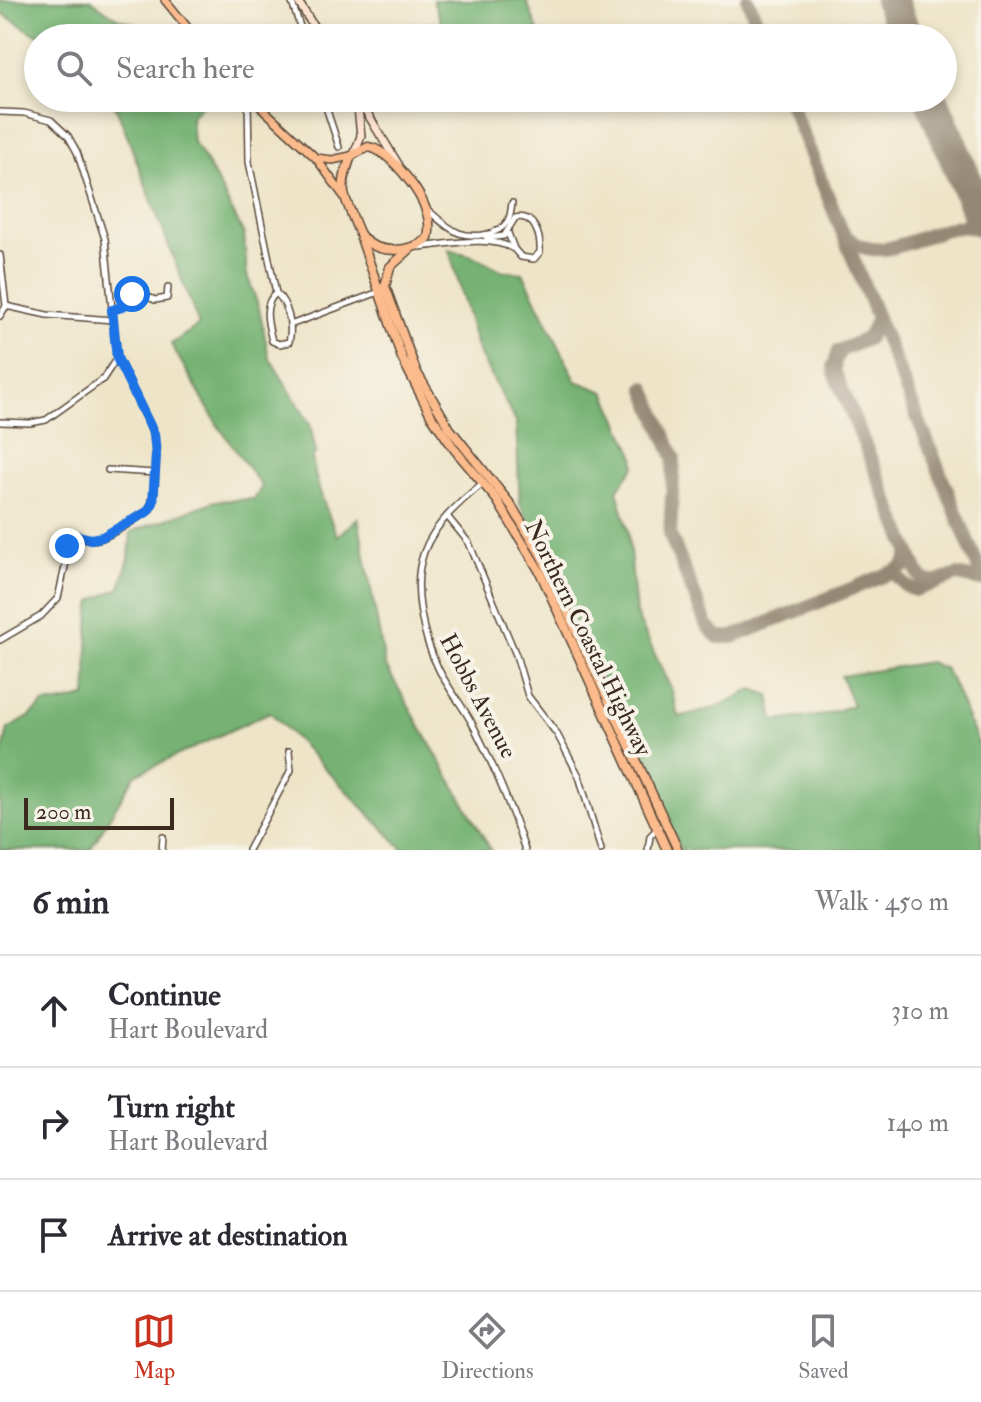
<!DOCTYPE html>
<html lang="en">
<head>
<meta charset="utf-8">
<style>
	:root { --surface:#fff; --page:#f7f7f7; --text:#2b2b33; --muted:#7c7c81; --line:#e1e1e2; --accent:#c8321e }
	body { margin:0; font-family:"IM FELL Double Pica",serif; background:var(--page); color:var(--text) }
	.scale { position:absolute; left:24px; bottom:20px; width:150px; box-sizing:border-box; padding-left:8px; border:4px solid #3b2a1e; border-top:0; font-size:22px; line-height:28px; white-space:nowrap; color:#3b2a1e; -webkit-text-stroke:6px #f7f3e8; paint-order:stroke }
	.stop { position:absolute; width:24px; height:24px; margin:-18px; border:6px solid #1a73e8; border-radius:50%; background:#fff }
	.stop.end { background:#1a73e8; border-color:#fff; box-shadow:0 2px 8px #0008 }
	.list { margin:0; padding:0; list-style:none }
	h2 { display:flex; justify-content:space-between; align-items:center; height:104px; margin:0; padding:0 32px; font-size:34px }
	h2 small { font-size:26px; font-weight:400; color:var(--muted) }
	.list li { display:grid; grid-template-columns:52px 1fr auto; gap:24px; align-items:center; box-sizing:border-box; height:112px; padding:0 32px; border-top:2px solid var(--line) }
	.list b { display:block; font-size:30px; white-space:nowrap }
	.list p { margin:0; font-size:26px; white-space:nowrap; color:var(--muted) }
	.list em { font-size:26px; font-style:normal; color:var(--muted) }
	.icon { flex:none; width:44px; height:44px; fill:none; stroke:currentColor; stroke-width:2; stroke-linecap:round; stroke-linejoin:round }
	.map { position:relative; flex:none; width:981px; height:850px; overflow:hidden }
	.search { position:absolute; background:var(--surface); box-shadow:0 4px 12px #0003; left:24px; right:24px; top:24px; height:88px; display:flex; align-items:center; gap:20px; box-sizing:border-box; padding:0 28px; border-radius:44px; color:var(--muted); font-size:30px }
	.sheet { height:440px; background:var(--surface) }
	nav { display:flex; justify-content:space-around; align-items:center; box-sizing:border-box; height:112px; border-top:2px solid var(--line); background:var(--surface); font-size:22px; color:var(--muted) }
	nav a { display:grid; justify-items:center; gap:4px }
	nav .on { color:var(--accent) }
	.map>svg:first-child { display:block }
	.forest { fill:#75b273; stroke:#586e48; stroke-width:2 }
	.lines { fill:none; stroke-linecap:round; stroke-linejoin:round }
	.taxiway { stroke:#948874; stroke-width:14 }
	.runway { stroke:#948874; stroke-width:34 }
	.minor-casing { stroke:#564638; stroke-width:8 }
	.secondary-casing { stroke:#564638; stroke-width:10 }
	.primary-casing { stroke:#564638; stroke-width:10 }
	.trunk-casing { stroke:#564638; stroke-width:11 }
	.minor { stroke:#fff; stroke-width:5 }
	.secondary { stroke:#fde4d1; stroke-width:7 }
	.primary { stroke:#fbbb8c; stroke-width:7 }
	.trunk { stroke:#fbbb8c; stroke-width:8 }
	.route { stroke:#1a73e8; stroke-width:10 }
	.labels { text-anchor:middle; dominant-baseline:central; stroke-width:8; stroke-linejoin:round; paint-order:stroke }
	.street-label { font-size:24px; fill:#3b2a1e; stroke:#f7f3e8 }
</style>
</head>
<body>
<div class="map">
<svg width="981" height="850" viewBox="0 0 981 850">
	<rect width="100%" height="100%" fill="#f7f3e8"/>
	<filter id="ink" filterUnits="userSpaceOnUse"><feTurbulence type="fractalNoise" baseFrequency=".0125" numOctaves="2"/><feDisplacementMap in="SourceGraphic" scale="16" xChannelSelector="R" yChannelSelector="G"/><feConvolveMatrix kernelMatrix="1 2 1 2 8 2 1 2 1" color-interpolation-filters="sRGB"/></filter>
	<filter id="wash" filterUnits="userSpaceOnUse"><feTurbulence type="fractalNoise" baseFrequency=".006" numOctaves="4" result="noise"/><feDisplacementMap in="SourceGraphic" scale="32" xChannelSelector="R" yChannelSelector="G"/><feGaussianBlur stdDeviation="1.8" result="paint"/><feColorMatrix in="noise" values="0 0 0 0 0 0 0 0 0 0 0 0 0 0 0 0 0 1.4 0 .05"/><feComposite in="paint" operator="in"/></filter>
	<g filter="url(#wash)">
		<rect width="100%" height="100%" fill="#eee5c9"/>
		<!-- forest -->
		<g class="forest">
			<path d="M0,0H91L119,19L136,24L153,38H47L32,32L0,12Z"/>
			<path d="M433,0H526L541,38H447Z"/>
			<path d="M110,98H204V103L191,118L193,142L212,172L244,234L247,275L259,308L269,357L310,424L316,453L312,457C316,486 326,509 337,536L358,518L385,665L491,850H404L270,712L135,775L90,850H0V764L8,729L29,717L45,703H59L86,697C89,665 86,633 92,601L120,588L129,558L131,532L215,501L254,499L262,487L217,424L171,344L199,325L118,112Z"/>
			<path d="M449,250L473,256L503,271L523,273L576,381L605,392L634,455L635,466L617,490L628,530L636,614L672,691L678,717L715,708L753,689L769,695L774,721L824,715L853,705L841,676L929,662L944,668L951,679L981,750V850H681L520,504L516,422L478,351Z"/>
		</g>
		<g class="lines">
			<!-- taxiway -->
			<g class="taxiway">
				<path d="M748,0L763,38"/>
				<path d="M788,98L981,574"/>
				<path d="M964,226L972,219L975,204"/>
				<path d="M843,233C884,279 938,211 981,230"/>
				<path d="M876,320L868,338L839,351L834,365L835,373L919,575L924,580L936,583"/>
				<path d="M645,388L674,458L670,535L707,626L718,637H733L898,570L904,566L910,552"/>
				<path d="M888,574H895L906,586L915,590L957,575L981,580"/>
			</g>
			<!-- runway -->
			<g class="runway">
				<path d="M891,0L906,38"/>
				<path d="M931,98L981,218"/>
			</g>
		</g>
	</g>
	<g filter="url(#ink)">
		<g class="lines">
			<!-- minor casing -->
			<g class="minor-casing">
				<g id="minor">
					<path d="M291,0L304,38"/>
					<path d="M248,98L249,162L276,293"/>
					<path d="M323,98L339,147"/>
					<path d="M0,112L24,113L51,120L68,136L77,152L105,239L117,358L154,434L156,455L154,494L150,509C140,517 109,537 97,539C86,541 81,534 71,540L58,598L41,616L0,640"/>
					<path d="M428,210C437,218 447,228 459,233C473,238 498,236 507,222C511,217 511,209 512,203"/>
					<path d="M484,235L488,238L504,236L515,218C534,213 541,236 540,252L534,259L521,257L514,249L508,233"/>
					<path d="M418,247C447,245 488,234 514,249"/>
					<path d="M0,255L6,306L0,316"/>
					<path d="M276,293C288,303 293,326 289,342L279,344L272,341C268,324 262,305 276,293Z"/>
					<path d="M6,306L47,315L113,320"/>
					<path d="M112,310L122,307L136,292L155,300L167,298L168,287"/>
					<path d="M290,325L379,292"/>
					<path d="M0,422L30,423L46,420L103,379L116,359"/>
					<path d="M108,470L155,473"/>
					<path d="M483,483C461,501 434,524 424,552C411,586 423,638 439,670C449,690 464,707 474,727C495,768 511,806 525,850"/>
					<path d="M447,516L469,543L516,655L528,696L557,734L579,776L601,850"/>
					<path d="M162,850L163,837"/>
					<path d="M248,850L291,770L289,751"/>
					<path d="M648,850L650,836L659,827"/>
				</g>
			</g>
			<!-- secondary casing -->
			<g class="secondary-casing">
				<g id="secondary">
					<path d="M297,0L321,38"/>
					<path d="M358,98L398,164"/>
					<path d="M355,152L361,136L357,99"/>
				</g>
			</g>
			<!-- primary casing -->
			<g class="primary-casing">
				<g id="primary">
					<path d="M165,0L196,38"/>
					<path d="M251,98L316,158L343,195"/>
					<path d="M316,158L332,160L351,156"/>
				</g>
			</g>
			<!-- trunk casing -->
			<g class="trunk-casing">
				<g id="trunk">
					<path d="M368,147C390,150 421,192 427,213C430,222 430,229 428,238C412,254 373,255 360,234C358,231 344,196 344,193C342,181 347,167 351,156Z"/>
					<path d="M360,235L402,358L432,417L455,450L497,500L540,572L667,850"/>
					<path d="M410,249L390,267L385,286L416,371L450,429L511,505L542,557L678,850"/>
				</g>
			</g>
			<!-- minor -->
			<use href="#minor" class="minor"/>
			<!-- secondary -->
			<use href="#secondary" class="secondary"/>
			<!-- primary -->
			<use href="#primary" class="primary"/>
			<!-- trunk -->
			<use href="#trunk" class="trunk"/>
		</g>
	</g>
	<g class="lines" filter="url(#ink)">
		<!-- route -->
		<path class="route" d="M67,546L71,540L77,536L91,539L102,537L147,512L153,503L156,455L154,434L117,358L112,310L122,307L132,294"/>
	</g>
	<g class="labels">
		<!-- street labels -->
		<g class="street-label">
			<text transform="translate(588 638) rotate(64)">Northern Coastal Highway</text>
			<text transform="translate(478 696) rotate(62)">Hobbs Avenue</text>
		</g>
	</g>
</svg>
<div class="scale">200 m</div>
<div class="stop" style="left:132px;top:294px"></div>
<div class="stop end" style="left:67px;top:546px"></div>
<div class="search"><svg class="icon" aria-label="search" viewBox="0 0 24 24"><circle cx="10" cy="10" r="6"/><path d="M15 15l6 6"/></svg>Search here</div>
</div>
<section class="sheet">
<h2>6 min<small>Walk · 450 m</small></h2>
<ul class="list">
<li><svg class="icon" aria-label="ahead" viewBox="0 0 24 24"><path d="M12 20V5M6 11l6-6 6 6"/></svg><div><b>Continue</b><p>Hart Boulevard</p></div><em>310 m</em></li>
<li><svg class="icon" aria-label="right" viewBox="0 0 24 24"><path d="M7 20v-9h11M14 6l5 5-5 5"/></svg><div><b>Turn right</b><p>Hart Boulevard</p></div><em>140 m</em></li>
<li><svg class="icon" aria-label="arrive" viewBox="0 0 24 24"><path d="M6 21V4h12l-3 4 3 4H6"/></svg><div><b>Arrive at destination</b></div></li>
</ul>
</section>
<nav>
<a class="on"><svg class="icon" aria-label="map" viewBox="0 0 24 24"><path d="M3 6l6-2 6 2 6-2v14l-6 2-6-2-6 2zM9 4v14M15 6v14"/></svg>Map</a>
<a><svg class="icon" aria-label="directions" viewBox="0 0 24 24"><path d="M12 3l9 9-9 9-9-9zM9 14v-3h6M13 9l2 2-2 2"/></svg>Directions</a>
<a><svg class="icon" aria-label="saved" viewBox="0 0 24 24"><path d="M7 4h10v16l-5-4-5 4z"/></svg>Saved</a>
</nav>
</body>
</html>
